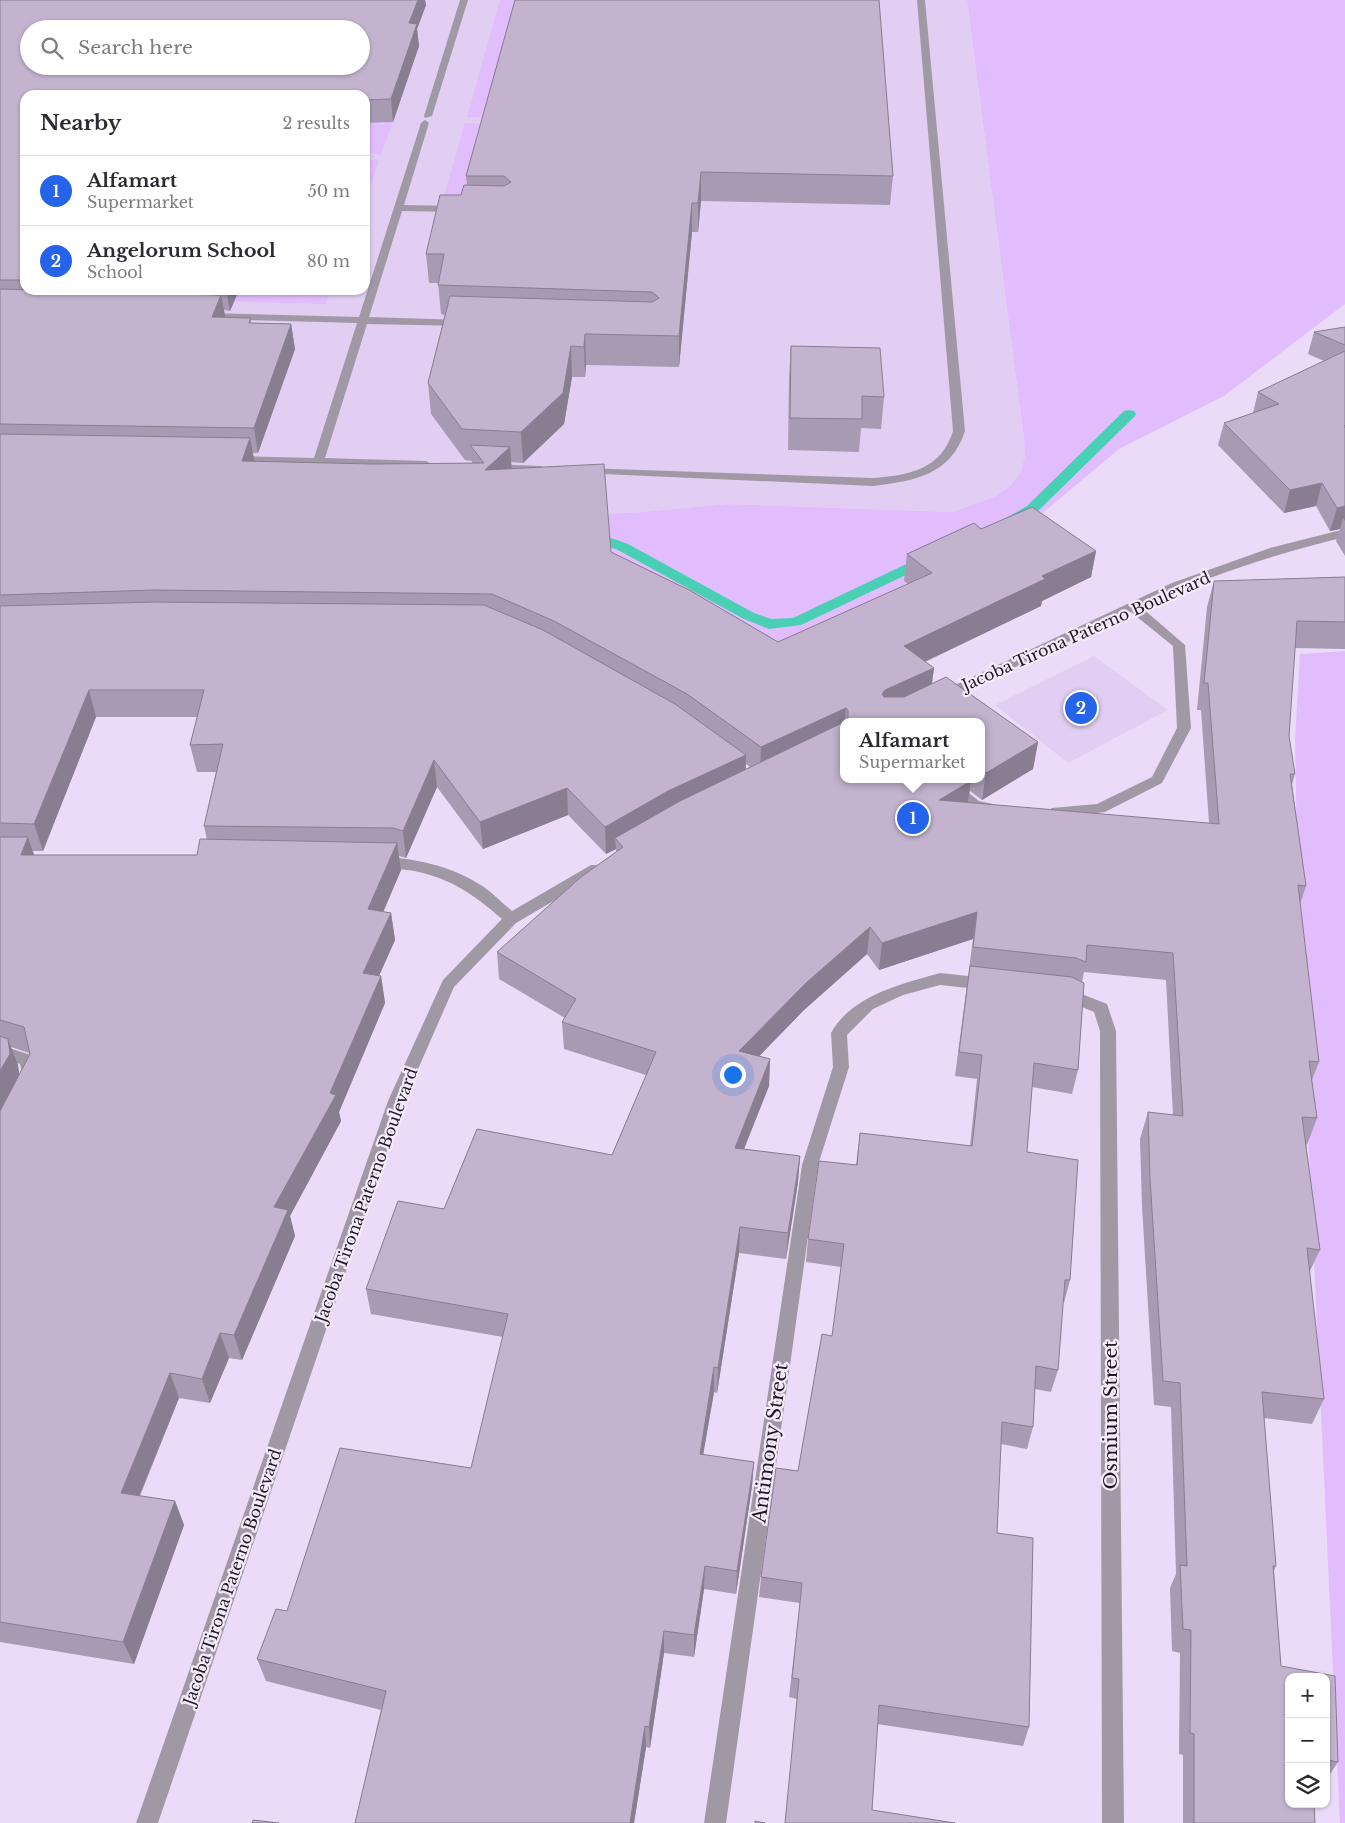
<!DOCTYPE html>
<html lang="en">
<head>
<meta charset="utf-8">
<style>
	:root { --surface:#fff; --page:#f2f2f3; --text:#2b2b33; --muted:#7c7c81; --line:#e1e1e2; --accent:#2563eb }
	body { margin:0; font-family:"Libre Baskerville",serif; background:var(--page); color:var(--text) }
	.controls { position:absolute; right:15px; bottom:15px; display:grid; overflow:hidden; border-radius:10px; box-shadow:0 1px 4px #0004 }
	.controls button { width:45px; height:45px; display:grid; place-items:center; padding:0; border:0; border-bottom:1px solid var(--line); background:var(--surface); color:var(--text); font:25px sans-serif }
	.you { position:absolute; left:732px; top:1074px; width:18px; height:18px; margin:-12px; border:4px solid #fff; border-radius:50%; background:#1a73e8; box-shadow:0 0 0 8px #1a73e833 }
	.badge { display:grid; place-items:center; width:32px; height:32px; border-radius:50%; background:var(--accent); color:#fff; font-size:16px; font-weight:700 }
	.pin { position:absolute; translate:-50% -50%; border:2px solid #fff; box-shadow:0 1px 5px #0006 }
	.popup { position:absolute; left:840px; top:718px; width:145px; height:65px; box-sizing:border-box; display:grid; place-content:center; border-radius:10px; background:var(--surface); filter:drop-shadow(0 1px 4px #0005); font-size:16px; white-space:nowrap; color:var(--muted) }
	.popup b { font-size:19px; color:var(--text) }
	.popup::after { content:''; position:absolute; left:50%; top:100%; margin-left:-10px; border:10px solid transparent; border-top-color:var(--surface) }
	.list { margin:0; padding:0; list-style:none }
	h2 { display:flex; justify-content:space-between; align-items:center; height:65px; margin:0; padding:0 20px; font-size:21px }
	h2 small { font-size:16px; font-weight:400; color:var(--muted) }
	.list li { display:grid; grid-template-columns:32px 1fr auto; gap:15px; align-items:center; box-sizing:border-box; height:70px; padding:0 20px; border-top:1px solid var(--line) }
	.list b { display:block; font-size:19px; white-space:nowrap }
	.list p { margin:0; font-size:16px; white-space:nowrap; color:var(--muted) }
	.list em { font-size:16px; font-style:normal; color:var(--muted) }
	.icon { flex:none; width:28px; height:28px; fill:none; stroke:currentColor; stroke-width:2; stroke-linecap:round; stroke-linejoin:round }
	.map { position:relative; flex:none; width:1345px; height:1823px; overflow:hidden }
	.search { position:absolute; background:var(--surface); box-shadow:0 1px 4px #0004; left:20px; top:20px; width:350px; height:55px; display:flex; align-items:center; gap:12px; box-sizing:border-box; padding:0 18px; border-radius:28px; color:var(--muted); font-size:19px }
	.panel { position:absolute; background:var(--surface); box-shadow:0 1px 4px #0004; left:20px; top:90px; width:350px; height:205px; border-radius:15px }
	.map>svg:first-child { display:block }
	.built { fill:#e2cef2; fill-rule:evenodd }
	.green { fill:#e2bdfe }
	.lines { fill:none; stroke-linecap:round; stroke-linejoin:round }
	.stream { fill:#49cfb3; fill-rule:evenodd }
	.minor { fill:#a099a5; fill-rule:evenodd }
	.wall { fill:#a89ab2; fill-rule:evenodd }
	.shaded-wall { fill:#887d91 }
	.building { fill:#c3b3cf; stroke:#887d91; fill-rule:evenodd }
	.labels { text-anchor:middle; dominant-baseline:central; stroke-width:4.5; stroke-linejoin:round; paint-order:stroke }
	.street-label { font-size:16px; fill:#1f1923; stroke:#f5ebfd }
	.near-street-label { font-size:19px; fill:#1f1923; stroke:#f5ebfd }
</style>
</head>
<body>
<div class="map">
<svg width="1345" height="1823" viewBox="0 0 1345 1823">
	<rect width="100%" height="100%" fill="#ebdbf8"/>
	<!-- built -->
	<g class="built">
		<path d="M0,0H967L1024,439L1025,455L1021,472L1010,486L994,497L952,512L727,504L642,512L544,517L0,521ZM29,29H361V66H29ZM25,95H365V290H25Z"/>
		<path d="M1094,656L1168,710L1068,763L995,705Z"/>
	</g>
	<!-- green -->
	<g class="green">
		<path d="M500,0H538L491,118L467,117Z"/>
		<path d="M967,0H1345V304L1224,396L1119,449L1039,516L768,654L0,522L544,517L642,512L727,504L952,512L994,497L1010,486L1021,472L1025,455L1024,439Z"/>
		<path d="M385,122H393L381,155L365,152V123L385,124Z"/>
		<path d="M465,123L490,124L471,196H444Z"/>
		<path d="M365,159L379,161L365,202Z"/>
		<path d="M25,290H331L326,304L0,296Z"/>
		<path d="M1345,651V1823H1340L1298,916L1295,739L1300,654Z"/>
	</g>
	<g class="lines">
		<!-- stream -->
		<g class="stream">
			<path d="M1129,410L1134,411L1136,414L1134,417L1037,512L1018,521H1008L1006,518L1027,506L1124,411Z"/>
			<path d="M588,530L628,544L754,613L771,619L793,618L921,557L926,556L933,560L931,563L801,625L769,629L744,619L618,550L583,537L581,534Z"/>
		</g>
		<!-- minor -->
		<g class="minor">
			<path d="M460,0H468L432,116L425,118L424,116Z"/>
			<path d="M917,0H925L965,431C951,475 914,481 873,486L580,473V469L584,468L873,478C909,475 941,470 953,431Z"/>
			<path d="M425,120L429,123L404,205L455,206L460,209L455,212L402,211L369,317L463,320L468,323L463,326L367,324L325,458L426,461L432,464L426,467L231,461L229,459L235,456L314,458L357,323L206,319L201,316L206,313L359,317L421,123Z"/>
			<path d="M492,464L541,466L547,469L541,472L488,469V465Z"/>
			<path d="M1345,529V537C1275,554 1207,576 1141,607L1185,645L1191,728L1162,783L1105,812L1052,818L1045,813L1052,808L1097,804L1152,777L1177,728L1173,646L1131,612L948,699H938L936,696L938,693L1172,583L1270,548Z"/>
			<path d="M934,779H951L979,801L997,805L999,808L992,813L970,808Z"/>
			<path d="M381,857C414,858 451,866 479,884C491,891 501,902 512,911L591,865H601L603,869L601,873L516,923L454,987L404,1101L158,1823H136L388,1101L443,980L502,919C473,894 452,879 414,871C402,869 388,869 376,866L374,862L376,858Z"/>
			<path d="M940,973L987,978L992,980L995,984L992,988L987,990L940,985L903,995L873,1009L847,1035L849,1067L818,1165L726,1823H704L802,1165L833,1067L831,1033C852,995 902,984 940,973Z"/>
			<path d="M1064,987L1107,1004L1116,1031L1124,1823H1102L1100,1031L1094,1012L1058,997L1056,993L1058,989Z"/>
			<path d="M0,1045L34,1056L38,1079L36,1083L30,1085L24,1083L20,1064L0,1057Z"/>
		</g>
	</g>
	<!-- wall -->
	<g class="wall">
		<path d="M0,0H425L426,5L417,29L419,46L393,122L365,123V95H25V290H239L230,311L224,310L225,318H251V323L291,324L295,349L258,453H253L254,461L373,464L472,463V461L465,460L431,414L428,383L445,315L441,314L438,283H429L426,254L440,195H461L464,185H467L466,176L515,0H879L893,176L890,205L701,201L698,232H692L679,367L586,365L585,377H572L564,424L523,463L511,462L512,469L604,464L611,552L691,591L778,642L908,584L904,581L907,554L974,523L981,529L1032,507L1096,551L1091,577L1042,601L1041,606L925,662L934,668L932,684L946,677L1038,742L1033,769L982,800L970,791L968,803L1209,823L1201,710H1197L1207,607L1214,581L1345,577V649L1295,648L1289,736L1295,774L1292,785L1306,886L1300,904L1319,1062L1312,1080L1317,1118L1307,1145L1306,1144L1320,1250L1309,1273L1324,1399L1312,1424L1264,1418L1276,1566L1274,1571L1281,1666L1335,1676L1338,1762L1326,1780V1677H1289V1804H1314L1315,1823H1183V1755L1179,1754L1180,1653L1172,1651L1170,1588L1176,1574L1171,1407L1154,1405L1142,1206L1140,1139L1148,1112L1173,1115L1166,980L1084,972L1082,982L1084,983L1078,1070L1072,1094L1032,1087L1027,1152L1078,1160L1070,1280L1064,1303H1063L1058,1370L1051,1392L1035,1389L1033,1427L1027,1449L1001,1444L997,1533L1033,1538L1029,1727L1023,1746L877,1724L872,1810L955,1823H785L797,1699L789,1697L800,1603L759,1597L761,1577L776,1468L798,1471L822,1334L832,1336L841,1267L806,1262L808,1239L819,1161L856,1165L860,1133L970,1146L977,1079L955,1076L973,939L879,970L867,954L804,1010L759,1056L770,1059L769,1086L744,1149L800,1156L798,1182L786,1259L739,1253L717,1393L714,1392L703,1455L754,1462L752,1486L736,1594L704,1589L694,1657L664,1653L650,1748L646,1747L634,1823H355L381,1710L266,1681L257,1659L276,1609L287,1611L340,1448L471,1468L503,1337L371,1314L366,1289L398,1201L444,1209L477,1129L612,1155L646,1075L564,1049L562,1022L565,1018L499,979L497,952L581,877L616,852V849L606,854L568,815L483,849L437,787L406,858L399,856L401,870L383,912L391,913L395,940L379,976H381L385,1003L339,1112L341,1121L290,1216L295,1236L242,1360L229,1358L210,1403L179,1398L140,1496L175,1501L184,1525L134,1664L0,1642ZM29,29H361V66H29ZM96,717H197L190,745L197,772H216L204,826L207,840L200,839L197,855H34L33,851H43ZM844,722H982V779H844ZM746,764L750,767L746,769ZM11,1047L29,1053L30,1054L19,1074L18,1065Z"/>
		<path d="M1345,327V556L1336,541L1340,529L1330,531L1316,506L1284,513L1218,445L1224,423L1253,413L1258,392L1324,361L1308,354L1314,332Z"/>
		<path d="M791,346L884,397L881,429L861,428L859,452L788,450L789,377Z"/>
	</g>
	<!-- shaded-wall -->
	<g class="shaded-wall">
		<path d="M418,0H425L426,5L417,29L419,46L393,122L391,99L409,23Z"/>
		<path d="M701,172V201L698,232V203Z"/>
		<path d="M692,203V232L679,367V336Z"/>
		<path d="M226,290H239L230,311Z"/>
		<path d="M221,295L226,320L212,317Z"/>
		<path d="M291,324L295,349L258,453L254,428Z"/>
		<path d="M585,334L586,365L585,377L584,347Z"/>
		<path d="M571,346L572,377L564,424L523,463L521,432Z"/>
		<path d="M250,438L255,464L242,461Z"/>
		<path d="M510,447L512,473L485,470Z"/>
		<path d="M1322,483L1316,506L1284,513L1290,490Z"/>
		<path d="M1345,506V521L1343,518L1340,529L1330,531L1337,508Z"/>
		<path d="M1096,551L1091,577L1042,601L1041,606L901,673L904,646L1042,576Z"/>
		<path d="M934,668L930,695L882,717V694L885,690Z"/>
		<path d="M89,690L96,717L43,851L34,824Z"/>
		<path d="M846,708L843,735L760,774L761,747Z"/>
		<path d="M1038,742L1033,769L982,800L986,773Z"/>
		<path d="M746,755L745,782L615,838L616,849L606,854L605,827L668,791Z"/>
		<path d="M434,760L437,787L406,858L403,831Z"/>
		<path d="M971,781L967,808L939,800Z"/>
		<path d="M567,788L568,815L483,849L480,822Z"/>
		<path d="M28,837L37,864L21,855Z"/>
		<path d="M397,843L401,870L373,936L368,909Z"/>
		<path d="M977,912L973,939L879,970L882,943Z"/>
		<path d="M391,913L395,940L368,1000L363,973Z"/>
		<path d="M870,927L867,954L804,1010L738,1078L739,1051L806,983Z"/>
		<path d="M381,976L385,1003L339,1112L341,1121L290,1216L295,1236L242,1360L234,1335L274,1207L330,1093Z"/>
		<path d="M8,1039L18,1065L20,1081L0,1118V1071Z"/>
		<path d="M770,1059L769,1086L734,1174L735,1148Z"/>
		<path d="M800,1156L798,1182L786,1259L788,1233Z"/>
		<path d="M740,1227L739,1253L717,1393L718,1368Z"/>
		<path d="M220,1333L229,1358L210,1403L202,1379Z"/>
		<path d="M714,1367V1392L699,1478L700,1454Z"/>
		<path d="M170,1373L179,1398L131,1516L121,1493Z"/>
		<path d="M754,1462L752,1486L736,1594L737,1571Z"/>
		<path d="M175,1501L184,1525L134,1664L123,1642Z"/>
		<path d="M705,1566L704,1589L694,1657V1635Z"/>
		<path d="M664,1631V1653L650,1748L649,1727Z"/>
		<path d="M645,1726L646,1747L634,1823H630Z"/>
	</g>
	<!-- building -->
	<g class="building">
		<path d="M0,0H418L409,23L417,24L391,99L365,100V95H25V280H0ZM29,29H361V66H29Z"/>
		<path d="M515,0H879L893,176L701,172L698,203H692L679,336L585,334L584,347L571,346L563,393L521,432L462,429L428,383L450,296L652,302L659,298L652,292L438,285L444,254H426L440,195H461L464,185L504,186L511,182L504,176H466Z"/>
		<path d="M0,289L221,295L212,317L251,318L249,323L291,324L254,428L0,424Z"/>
		<path d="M1345,327V345L1314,332Z"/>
		<path d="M791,346L880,348L884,397L862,396V419L790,418Z"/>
		<path d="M1345,351V425L1344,426L1345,428V506L1337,508L1322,483L1290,490L1224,423L1279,404L1258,392Z"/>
		<path d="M0,434L250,438L242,461L373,464L484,463L470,445L510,447L485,470L604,464L611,552L691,591L778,642L932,573L907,554L974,523L981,529L1032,507L1096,551L1042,576L1045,579L904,646L934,668L885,690L882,694L884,697H904L946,677L1038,742L986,773L982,769V722H845L848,720V710L846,708L761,747L687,694L554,621L492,594L155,590L0,595Z"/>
		<path d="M1345,577V622L1297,621L1289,736L1295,774H1290L1306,886L1298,885L1319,1062L1309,1061L1317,1118L1302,1117L1320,1250L1307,1248L1324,1399L1262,1392L1276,1566H1273L1281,1666L1335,1676L1338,1762L1326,1760V1677H1289V1804H1314L1315,1823H1194V1734L1190,1733L1191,1630L1183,1629L1180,1565L1187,1566L1180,1383L1163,1381L1150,1179L1148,1112L1183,1116L1173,953L1087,945L1086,962L1076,958L973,947L977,912L882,943L870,927L806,983L739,1051L770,1059L735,1148L800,1156L788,1233L740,1227L718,1368L714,1367L700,1454L754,1462L737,1571L705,1566L694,1635L664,1631L649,1727L645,1726L630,1823H355L386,1691L257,1659L276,1609L287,1611L340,1448L471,1468L508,1314L366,1289L398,1201L444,1209L477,1129L612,1155L656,1052L562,1022L576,999L497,952L581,877L623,847L615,838L680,801L844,722V779H969L971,781L939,800L1219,824L1208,683H1204L1214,581Z"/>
		<path d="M155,602L484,605L543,630L675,704L746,755L668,791L605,827L567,788L480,822L434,760L403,831L393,828L204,826L223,744L190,745L204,690H89L34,824L0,823V606Z"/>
		<path d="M0,837H28L21,855H197L200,839L397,843L368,909L391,913L363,973L381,976L330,1093L336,1095L274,1207L288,1210L234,1335L220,1333L202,1379L170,1373L121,1493L175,1501L123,1642L0,1622V1111L30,1054L24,1027L0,1020Z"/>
		<path d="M970,966L1072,977L1084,983L1078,1070L1034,1063L1027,1152L1078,1160L1070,1280H1065L1058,1370L1036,1366L1033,1427L1002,1422L997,1533L1033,1538L1029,1727L879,1705L872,1810L955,1823H785L799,1679L792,1678L802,1583L761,1577L776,1468L798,1471L822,1334L832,1336L844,1244L808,1239L819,1161L857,1165L860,1133L972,1146L982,1055L959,1052Z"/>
		<path d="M0,1036L8,1039L10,1054L0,1071Z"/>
		<path d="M253,1820L279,1823H252Z"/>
		<path d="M755,1821L765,1823H755Z"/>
	</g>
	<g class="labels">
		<!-- street labels -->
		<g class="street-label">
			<text transform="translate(1086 631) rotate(-24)">Jacoba Tirona Paterno Boulevard</text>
			<text transform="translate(366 1195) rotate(-70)">Jacoba Tirona Paterno Boulevard</text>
			<text transform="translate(232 1577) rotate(-71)">Jacoba Tirona Paterno Boulevard</text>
		</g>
		<!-- near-street labels -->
		<g class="near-street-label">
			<text transform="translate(1110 1415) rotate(-90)">Osmium Street</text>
			<text transform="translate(770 1443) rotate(-82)">Antimony Street</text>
		</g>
	</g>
</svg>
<div class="controls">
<button>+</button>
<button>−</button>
<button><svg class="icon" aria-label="layers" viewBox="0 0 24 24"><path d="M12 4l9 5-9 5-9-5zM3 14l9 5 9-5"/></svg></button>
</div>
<div class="you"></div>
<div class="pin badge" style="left:913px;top:818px">1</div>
<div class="popup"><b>Alfamart</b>Supermarket</div>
<div class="pin badge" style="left:1081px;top:708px">2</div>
<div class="search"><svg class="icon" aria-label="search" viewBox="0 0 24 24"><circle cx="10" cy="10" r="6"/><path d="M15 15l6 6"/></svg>Search here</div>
<section class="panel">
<h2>Nearby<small>2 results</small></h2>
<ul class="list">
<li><span class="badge">1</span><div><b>Alfamart</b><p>Supermarket</p></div><em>50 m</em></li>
<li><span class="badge">2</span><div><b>Angelorum School</b><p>School</p></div><em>80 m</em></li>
</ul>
</section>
</div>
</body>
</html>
